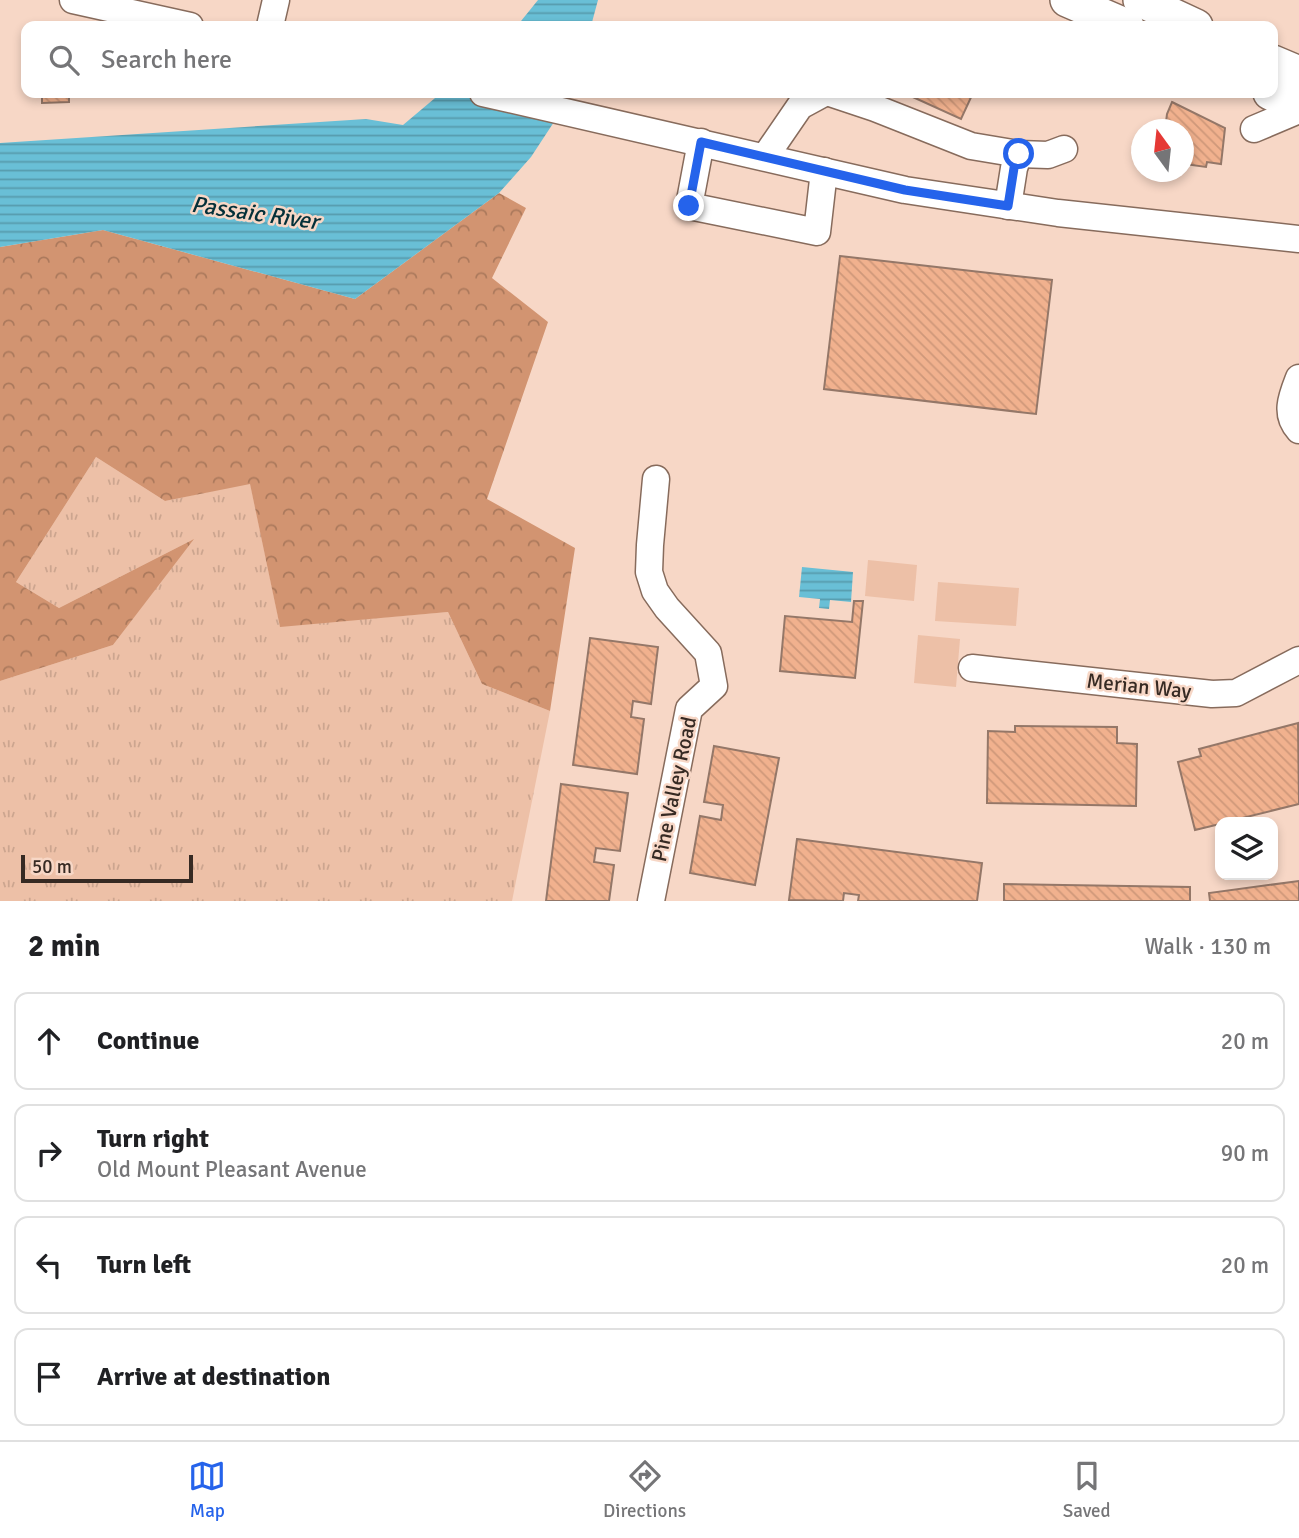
<!DOCTYPE html>
<html lang="en">
<head>
<meta charset="utf-8">
<style>
	:root { --surface:#fff; --page:#f6f6f6; --text:#202124; --muted:#757577; --line:#e0e0e0; --accent:#2563eb }
	body { margin:0; font-family:Signika,sans-serif; background:var(--page); color:var(--text) }
	.controls { position:absolute; right:21px; bottom:21px; display:grid; overflow:hidden; border-radius:14px; box-shadow:0 4px 10px #0003 }
	.controls button { width:63px; height:63px; display:grid; place-items:center; padding:0; border:0; border-bottom:2px solid var(--line); background:var(--surface); color:var(--text); font:35px sans-serif }
	.compass { position:absolute; left:1131px; top:119px; width:63px; height:63px; border-radius:50%; background:var(--surface); box-shadow:0 4px 10px #0003; rotate:345deg }
	.scale { position:absolute; left:21px; bottom:18px; width:172px; box-sizing:border-box; padding-left:7px; border:4px solid #362a23; border-top:0; font-size:19px; line-height:24px; white-space:nowrap; color:#362a23; -webkit-text-stroke:5px #f7d7c6; paint-order:stroke }
	.stop { position:absolute; width:21px; height:21px; margin:-16px; border:5px solid #2563eb; border-radius:50%; background:#fff }
	.stop.end { background:#2563eb; border-color:#fff; box-shadow:0 2px 7px #0008 }
	.list { margin:0; padding:0; list-style:none }
	h2 { display:flex; justify-content:space-between; align-items:center; height:91px; margin:0; padding:0 28px; font-size:30px }
	h2 small { font-size:23px; font-weight:400; color:var(--muted) }
	.list li { display:grid; grid-template-columns:46px 1fr auto; gap:21px; align-items:center; box-sizing:border-box; height:98px; margin:0 14px 14px; padding:0 14px; border:2px solid var(--line); border-radius:14px }
	.list b { display:block; font-size:26px; white-space:nowrap }
	.list p { margin:0; font-size:23px; white-space:nowrap; color:var(--muted) }
	.list em { font-size:23px; font-style:normal; color:var(--muted) }
	.icon { flex:none; width:38px; height:38px; fill:none; stroke:currentColor; stroke-width:2; stroke-linecap:round; stroke-linejoin:round }
	.map { position:relative; flex:none; width:1299px; height:901px; overflow:hidden }
	.search { position:absolute; background:var(--surface); box-shadow:0 4px 10px #0003; left:21px; right:21px; top:21px; height:77px; display:flex; align-items:center; gap:18px; box-sizing:border-box; padding:0 24px; border-radius:14px; color:var(--muted); font-size:26px }
	.sheet { height:539px; background:var(--surface) }
	nav { display:flex; justify-content:space-around; align-items:center; box-sizing:border-box; height:98px; border-top:2px solid var(--line); background:var(--surface); font-size:19px; color:var(--muted) }
	nav a { display:grid; justify-items:center; gap:4px }
	nav .on { color:var(--accent) }
	.map>svg:first-child { display:block }
	.grass { fill:url(#grass-tufts) }
	.forest { fill:url(#forest-crowns) }
	.park { fill:#edc0a7 }
	.water { fill:url(#water-rules) }
	.building { fill:url(#building-back-hatch); stroke:#947768; stroke-width:2 }
	.lines { fill:none; stroke-linecap:round; stroke-linejoin:round }
	.minor-casing { stroke:#876b5c; stroke-width:29 }
	.major-casing { stroke:#876b5c; stroke-width:36 }
	.minor { stroke:#fff; stroke-width:26 }
	.major { stroke:#fff; stroke-width:33 }
	.route { stroke:#2563eb; stroke-width:9 }
	.labels { text-anchor:middle; dominant-baseline:central; stroke-width:5; stroke-linejoin:round; paint-order:stroke }
	.street-label { font-size:21px; fill:#362a23; stroke:#f7d7c6 }
	.water-label { font-size:23px; font-style:italic; fill:#043039; stroke:#f7d7c6 }
</style>
</head>
<body>
<div class="map">
<svg width="1299" height="901" viewBox="0 0 1299 901">
	<defs>
		<pattern id="grass-tufts" width="24" height="20" patternUnits="userSpaceOnUse" patternTransform="scale(1.75)"><rect width="24" height="20" fill="#edc0a7"/><path d="M3 7l-1-3M5 7V3M7 7l1-3M15 17l-1-3M17 17v-4M19 17l1-3" fill="none" stroke="#cca58f"/></pattern>
		<pattern id="forest-crowns" width="20" height="18" patternUnits="userSpaceOnUse" patternTransform="scale(1.75)"><rect width="20" height="18" fill="#d29471"/><path d="M2 6a3 3 0 1 1 6 0M12 15a3 3 0 1 1 6 0" fill="none" stroke="#ab795c"/></pattern>
		<pattern id="water-rules" width="6" height="5" patternUnits="userSpaceOnUse" patternTransform="scale(1.75)"><rect width="6" height="5" fill="#69bfd6"/><path d="M0 2.5h6" fill="none" stroke="#579bad"/></pattern>
		<pattern id="building-back-hatch" width="6" height="6" patternUnits="userSpaceOnUse" patternTransform="scale(1.75)"><rect width="6" height="6" fill="#f1b18e"/><path d="M-1 5l2 2M0 0l6 6M5-1l2 2" fill="none" stroke="#cf987a"/></pattern>
	</defs>
	<rect width="100%" height="100%" fill="#f7d7c6"/>
	<!-- grass -->
	<path class="grass" d="M96,457L165,501L250,483L280,626L448,612L482,684L550,711L512,901H0V681L113,645L192,540L59,608L16,582Z"/>
	<!-- forest -->
	<path class="forest" d="M499,193L526,208L492,278L548,322L487,499L575,548L550,711L482,684L448,612L280,627L250,484L165,501L96,457L16,582L59,608L194,539L113,645L0,681V247L103,230L355,299Z"/>
	<!-- park -->
	<g class="park">
		<path d="M868,560L917,565L914,601L865,596Z"/>
		<path d="M938,582L1019,588L1016,626L935,621Z"/>
		<path d="M918,635L960,639L956,687L914,683Z"/>
	</g>
	<!-- water -->
	<g class="water">
		<path d="M538,0H598L591,26H517Z"/>
		<path d="M441,93H573L531,157L499,193L355,299L103,230L0,247V143L366,119L403,125Z"/>
		<path d="M802,567L853,572L851,602L830,600L829,609L819,608L820,599L799,597Z"/>
	</g>
	<!-- building -->
	<g class="building">
		<path d="M42,93H69V102L42,103Z"/>
		<path d="M904,93H973L961,119Z"/>
		<path d="M1172,102L1225,128L1221,164L1207,162L1206,167L1184,164V130H1165L1167,114Z"/>
		<path d="M840,256L1052,280L1036,414L824,389Z"/>
		<path d="M854,601H863L855,678L780,671L785,616L852,622Z"/>
		<path d="M590,638L658,647L651,704L633,701L631,717L644,719L637,774L573,765Z"/>
		<path d="M1298,723L1299,804L1226,822H1220V824L1195,830L1178,762L1201,756L1199,749Z"/>
		<path d="M1015,726L1117,727V743L1137,744L1136,806L987,803L988,731L1015,732Z"/>
		<path d="M714,746L779,758L755,885L690,873L700,816L721,820L723,805L704,802Z"/>
		<path d="M561,784L628,793L620,851L596,848L594,862L614,865L609,901H546Z"/>
		<path d="M797,839L982,863L977,901H858L859,895L844,893L843,901L789,900Z"/>
		<path d="M1299,881V901H1210L1209,893Z"/>
		<path d="M1004,884L1190,887V901H1004Z"/>
	</g>
	<g class="lines">
		<!-- minor casing -->
		<g class="minor-casing">
			<g id="minor">
				<path d="M73,0L190,26"/>
				<path d="M270,26L276,0"/>
				<path d="M483,93L905,190L1058,213L1299,239"/>
				<path d="M830,93L875,108L971,146L1019,154L1048,155L1064,149"/>
				<path d="M1254,129L1299,110"/>
				<path d="M701,142L689,206L817,232L824,171"/>
				<path d="M765,157L800,106L824,93"/>
				<path d="M1008,206L1014,168L1019,154"/>
				<path d="M1299,378C1292,396 1284,414 1299,430"/>
				<path d="M972,668L1212,694L1236,693L1299,660"/>
				<path d="M651,901L689,709L714,686L708,653L667,608L655,591L649,572L650,545L656,479"/>
			</g>
		</g>
		<!-- major casing -->
		<g class="major-casing">
			<g id="major">
				<path d="M1067,0L1127,26"/>
				<path d="M1140,0L1196,26"/>
				<path d="M1273,62L1299,73"/>
				<path d="M1270,93L1299,107"/>
			</g>
		</g>
		<!-- minor -->
		<use href="#minor" class="minor"/>
		<!-- major -->
		<use href="#major" class="major"/>
	</g>
	<g class="lines">
		<!-- route -->
		<path class="route" d="M689,206L701,142L905,190L1008,206L1014,168L1019,154"/>
	</g>
	<g class="labels">
		<!-- street labels -->
		<g class="street-label">
			<text transform="translate(1139 686) rotate(6)">Merian Way</text>
			<text transform="translate(674 789) rotate(-78)">Pine Valley Road</text>
		</g>
		<!-- water labels -->
		<g class="water-label">
			<text transform="translate(255 213) rotate(8)">Passaic River</text>
		</g>
	</g>
</svg>
<div class="controls">
<button><svg class="icon" aria-label="layers" viewBox="0 0 24 24"><path d="M12 4l9 5-9 5-9-5zM3 14l9 5 9-5"/></svg></button>
</div>
<svg class="compass" viewBox="-18 -18 36 36"><path d="M0-13l5 13h-10z" fill="#e53935"/><path d="M0 13l5-13h-10z" fill="#757577"/></svg>
<div class="scale">50 m</div>
<div class="stop" style="left:1019px;top:154px"></div>
<div class="stop end" style="left:689px;top:206px"></div>
<div class="search"><svg class="icon" aria-label="search" viewBox="0 0 24 24"><circle cx="10" cy="10" r="6"/><path d="M15 15l6 6"/></svg>Search here</div>
</div>
<section class="sheet">
<h2>2 min<small>Walk · 130 m</small></h2>
<ul class="list">
<li><svg class="icon" aria-label="ahead" viewBox="0 0 24 24"><path d="M12 20V5M6 11l6-6 6 6"/></svg><div><b>Continue</b></div><em>20 m</em></li>
<li><svg class="icon" aria-label="right" viewBox="0 0 24 24"><path d="M7 20v-9h11M14 6l5 5-5 5"/></svg><div><b>Turn right</b><p>Old Mount Pleasant Avenue</p></div><em>90 m</em></li>
<li><svg class="icon" aria-label="left" viewBox="0 0 24 24"><path d="M17 20v-9H6M10 6l-5 5 5 5"/></svg><div><b>Turn left</b></div><em>20 m</em></li>
<li><svg class="icon" aria-label="arrive" viewBox="0 0 24 24"><path d="M6 21V4h12l-3 4 3 4H6"/></svg><div><b>Arrive at destination</b></div></li>
</ul>
</section>
<nav>
<a class="on"><svg class="icon" aria-label="map" viewBox="0 0 24 24"><path d="M3 6l6-2 6 2 6-2v14l-6 2-6-2-6 2zM9 4v14M15 6v14"/></svg>Map</a>
<a><svg class="icon" aria-label="directions" viewBox="0 0 24 24"><path d="M12 3l9 9-9 9-9-9zM9 14v-3h6M13 9l2 2-2 2"/></svg>Directions</a>
<a><svg class="icon" aria-label="saved" viewBox="0 0 24 24"><path d="M7 4h10v16l-5-4-5 4z"/></svg>Saved</a>
</nav>
</body>
</html>
